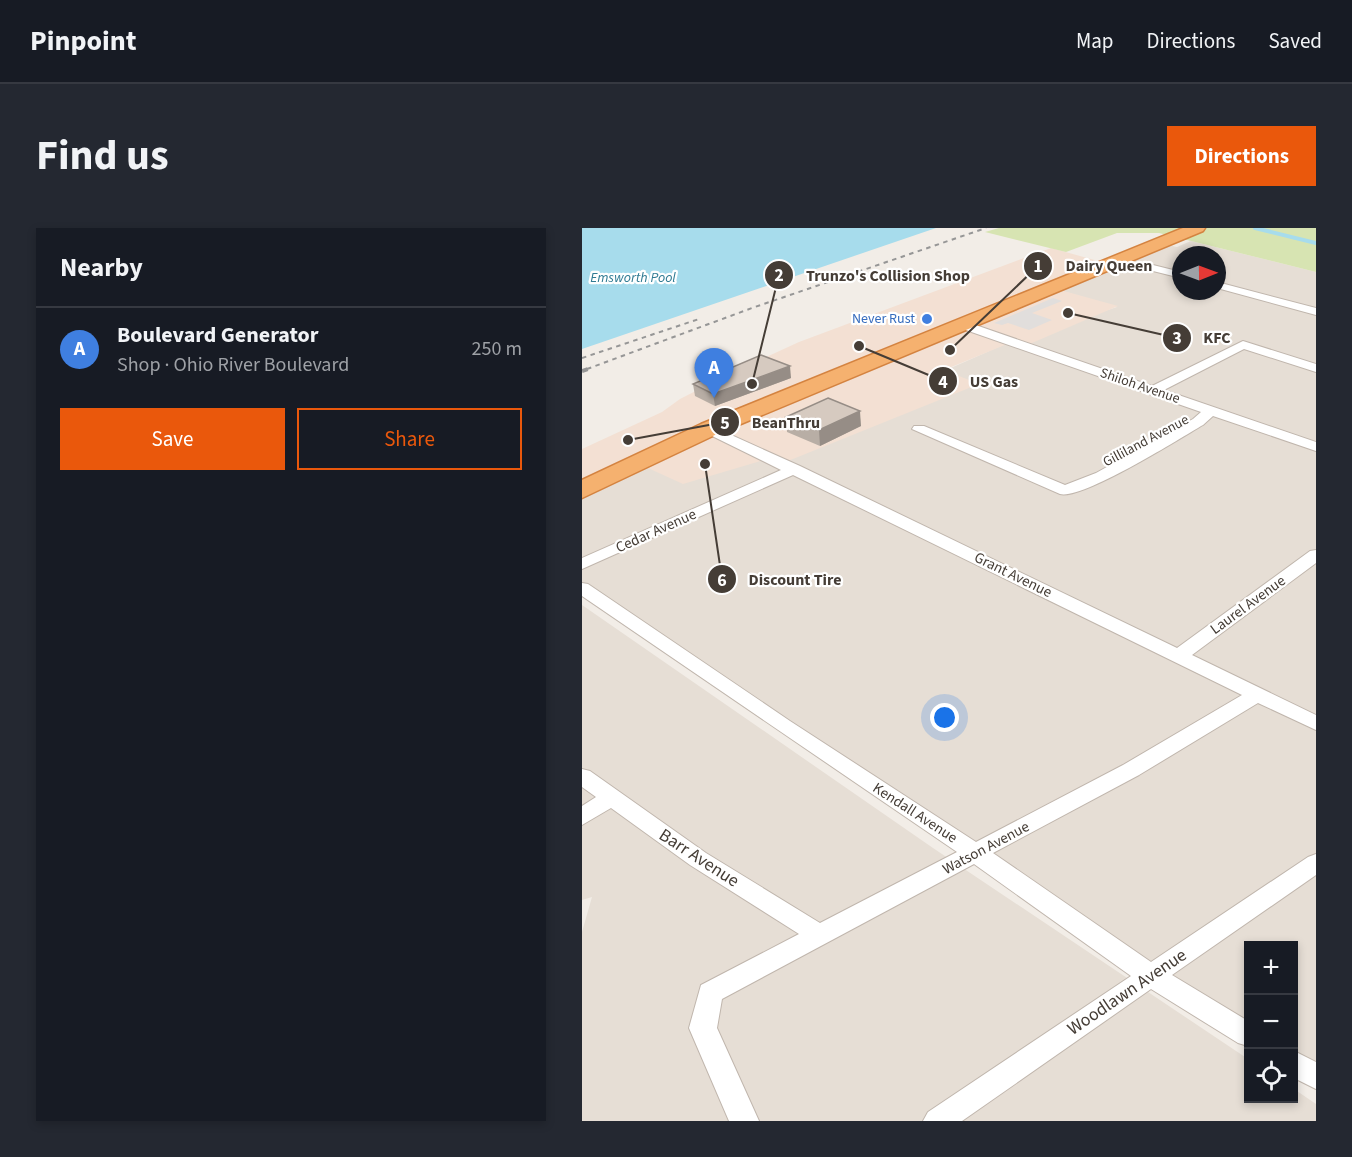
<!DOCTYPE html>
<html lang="en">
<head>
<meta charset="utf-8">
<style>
	:root { --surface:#171b24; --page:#242831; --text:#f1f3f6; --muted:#9ea1a6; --line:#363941; --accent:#ea580c }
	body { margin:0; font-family:"Source Sans 3",sans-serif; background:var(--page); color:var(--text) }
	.controls { position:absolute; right:18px; bottom:18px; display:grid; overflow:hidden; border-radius:0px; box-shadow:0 3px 9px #0003 }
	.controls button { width:54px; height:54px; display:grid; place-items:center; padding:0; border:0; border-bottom:2px solid var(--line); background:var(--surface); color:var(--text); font:30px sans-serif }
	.compass { position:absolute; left:590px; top:18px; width:54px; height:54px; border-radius:50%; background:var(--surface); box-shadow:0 3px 9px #0003; rotate:89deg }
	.you { position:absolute; left:363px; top:490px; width:21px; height:21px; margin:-15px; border:4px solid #fff; border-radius:50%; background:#1a73e8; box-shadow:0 0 0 9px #1a73e833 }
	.badge { display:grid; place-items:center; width:39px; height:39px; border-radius:50%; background:var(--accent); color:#fff; font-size:20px; font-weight:700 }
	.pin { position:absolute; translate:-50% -50px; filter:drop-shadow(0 2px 3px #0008) }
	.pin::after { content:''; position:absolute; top:32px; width:21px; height:18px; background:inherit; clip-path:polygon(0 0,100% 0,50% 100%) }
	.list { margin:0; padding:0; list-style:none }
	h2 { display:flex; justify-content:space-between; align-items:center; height:78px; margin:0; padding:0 24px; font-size:26px }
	h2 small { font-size:20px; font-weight:400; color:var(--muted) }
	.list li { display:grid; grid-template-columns:39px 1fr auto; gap:18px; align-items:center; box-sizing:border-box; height:84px; padding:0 24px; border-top:2px solid var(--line) }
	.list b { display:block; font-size:22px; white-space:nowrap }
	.list p { margin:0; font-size:20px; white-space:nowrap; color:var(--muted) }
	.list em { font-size:20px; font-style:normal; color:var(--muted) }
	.actions { display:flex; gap:12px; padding:18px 24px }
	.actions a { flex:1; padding:14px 0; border:2px solid var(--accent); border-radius:0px; text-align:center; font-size:21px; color:var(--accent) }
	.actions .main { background:var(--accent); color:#fff }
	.icon { flex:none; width:33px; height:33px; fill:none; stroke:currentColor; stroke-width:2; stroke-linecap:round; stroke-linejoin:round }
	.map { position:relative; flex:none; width:734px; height:893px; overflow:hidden; border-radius:0px }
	header { display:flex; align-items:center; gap:36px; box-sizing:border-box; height:84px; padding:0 30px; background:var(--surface); border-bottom:2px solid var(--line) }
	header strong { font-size:28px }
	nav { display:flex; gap:33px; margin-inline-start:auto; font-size:21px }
	.intro { display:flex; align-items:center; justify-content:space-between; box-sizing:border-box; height:144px; padding:0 36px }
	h1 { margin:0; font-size:42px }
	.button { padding:15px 27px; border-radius:0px; background:var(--accent); color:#fff; font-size:21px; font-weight:700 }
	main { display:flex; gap:36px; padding:0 36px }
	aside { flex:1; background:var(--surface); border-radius:0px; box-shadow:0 3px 9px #0003 }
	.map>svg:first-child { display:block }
	.residential { fill:#e6ded5; fill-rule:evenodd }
	.commercial { fill:#f3e0d3 }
	.green { fill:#d7e4b2 }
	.parking { fill:#e1dedc }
	.water { fill:#a7dcec }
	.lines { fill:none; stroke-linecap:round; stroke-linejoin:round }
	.stream { stroke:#a7dcec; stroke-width:4 }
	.street-casing { stroke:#c0b6ad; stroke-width:2 }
	.highway-casing { stroke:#d48340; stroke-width:3 }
	.street { fill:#fff; fill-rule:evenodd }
	.highway { fill:#f5b16f; fill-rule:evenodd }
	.rail-far1 { stroke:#969696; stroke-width:2; stroke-dasharray:4.5 4.5; stroke-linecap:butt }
	.rail { stroke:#969696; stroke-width:4; stroke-dasharray:6 6; stroke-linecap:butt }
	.wall { fill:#b8aea5 }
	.shaded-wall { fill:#968d86 }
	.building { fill:#d6cac0; stroke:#968d86; stroke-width:1.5 }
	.shop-dot { fill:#3f7fe0; stroke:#fff; stroke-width:2 }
	.labels { text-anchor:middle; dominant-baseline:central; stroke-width:4.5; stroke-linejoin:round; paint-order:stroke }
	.far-water-label { font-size:14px; font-style:italic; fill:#307b93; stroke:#fff }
	.far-shop-label { font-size:14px; fill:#366cbe; stroke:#fff; text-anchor:end }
	.far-street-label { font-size:14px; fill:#453d36; stroke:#fff }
	.street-label { font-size:15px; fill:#453d36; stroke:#fff }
	.near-street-label { font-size:18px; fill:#453d36; stroke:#fff }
	.leader { fill:none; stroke:#453d36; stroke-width:2 }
	.callout-dot { fill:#453d36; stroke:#fff; stroke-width:2 }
	.mark-label { font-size:18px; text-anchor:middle; font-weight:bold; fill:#fff }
	.callout-label { font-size:16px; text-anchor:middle; font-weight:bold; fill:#453d36; stroke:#fff; stroke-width:4.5; stroke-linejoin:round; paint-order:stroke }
</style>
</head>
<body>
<header>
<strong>Pinpoint</strong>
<nav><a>Map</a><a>Directions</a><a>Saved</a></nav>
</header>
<div class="intro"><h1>Find us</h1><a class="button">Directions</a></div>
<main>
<aside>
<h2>Nearby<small></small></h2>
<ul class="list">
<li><span class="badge" style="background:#3f7fe0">A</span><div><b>Boulevard Generator</b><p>Shop · Ohio River Boulevard</p></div><em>250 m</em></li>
</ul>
<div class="actions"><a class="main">Save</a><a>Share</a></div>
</aside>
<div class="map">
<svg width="734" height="893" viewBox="0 0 734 893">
	<rect width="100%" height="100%" fill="#f2ede7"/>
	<!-- residential -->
	<g class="residential">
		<path d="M609,13L734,44V849L712,835V718H666V807L569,748L0,360V262L55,235L396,156L362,143L430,113L535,79L470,60L577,15L595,19ZM599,27H635V63H599Z"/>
		<path d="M0,377L351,620L666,831V870H712V861L734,876V893H0V704L10,669L0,672Z"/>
	</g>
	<!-- commercial -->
	<path class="commercial" d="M469,20L527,36L471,60L536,78L443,118L430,114L362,142L397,156L201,235L189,230L101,256L55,235L0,262V221L80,184L98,171L143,148L217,114Z"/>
	<!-- green -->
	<path class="green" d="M417,0H734V44L577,5H535L484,24L403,4Z"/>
	<!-- parking -->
	<path class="parking" d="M471,70L480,73L450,85L470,92L447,102L426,95L420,97L412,95Z"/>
	<!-- water -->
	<path class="water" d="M0,0H354L0,121Z"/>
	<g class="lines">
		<!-- stream -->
		<path class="stream" d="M673,0L734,15"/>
		<!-- street casing -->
		<g class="street-casing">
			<g id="street">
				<path d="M563,35L599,44V50L559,40V36Z"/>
				<path d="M635,54L734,80V87L635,60Z"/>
				<path d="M382,93L570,158L661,113L734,136V144L662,121L582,162L734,214V223L631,188L621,197C597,211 500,272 478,266L330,201L332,198H342L483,257L514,245L611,191L619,184L378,100V94Z"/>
				<path d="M127,197L218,238L595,420L728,323L734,322V335L610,427L734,487V502L676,475L557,547L411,625L569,734L726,629L734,626V647L590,747L666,793V818L656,815L569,761L380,893H341L346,884L549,748L392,636L140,771L135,800L177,893H147L107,800L119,757L217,706L108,637L29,580L0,597V578L14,569L0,559V541L8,543L124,625L238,695L375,624L0,368V355L6,356L208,493L394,614L541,537L660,467L211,247L0,341V330L199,242L122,204V198Z"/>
				<path d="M712,823L734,834V861L712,850Z"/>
			</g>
		</g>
		<!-- highway casing -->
		<g class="highway-casing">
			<path id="highway" d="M601,0H623L621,3L135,206L0,270V252L119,196Z"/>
		</g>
		<!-- street -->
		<use href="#street" class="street"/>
		<!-- highway -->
		<use href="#highway" class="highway"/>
		<!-- rail-far1 -->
		<g class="rail-far1">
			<path d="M0,130L117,91"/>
			<path d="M5,141L170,80L404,0"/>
		</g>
		<!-- rail -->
		<path class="rail" d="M0,143L9,140"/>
	</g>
	<!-- wall -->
	<g class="wall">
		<path d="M209,150L133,178L113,168L111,156Z"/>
		<path d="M204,189L279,198L238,218L205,204Z"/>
	</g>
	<!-- shaded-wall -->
	<g class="shaded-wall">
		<path d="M208,138L209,150L133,178L131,166Z"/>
		<path d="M278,183L279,198L238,218L237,202Z"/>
	</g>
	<!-- building -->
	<g class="building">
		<path d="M179,127L208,138L131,166L111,156Z"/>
		<path d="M246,170L278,183L237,202L204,189Z"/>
	</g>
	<!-- markers -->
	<circle class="shop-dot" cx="345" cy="91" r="6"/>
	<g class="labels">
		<!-- far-water labels -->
		<g class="far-water-label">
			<text x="51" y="50">Emsworth Pool</text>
		</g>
		<!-- far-shop labels -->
		<g class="far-shop-label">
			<text x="333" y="91">Never Rust</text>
		</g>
		<!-- far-street labels -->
		<g class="far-street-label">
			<text transform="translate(558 158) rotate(19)">Shiloh Avenue</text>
			<text transform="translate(564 213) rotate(-28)">Gilliland Avenue</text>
		</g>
		<!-- street labels -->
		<g class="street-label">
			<text transform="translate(74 303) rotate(-24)">Cedar Avenue</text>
			<text transform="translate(431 347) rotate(26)">Grant Avenue</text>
			<text transform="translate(666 377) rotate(-36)">Laurel Avenue</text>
			<text transform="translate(333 585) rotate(33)">Kendall Avenue</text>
			<text transform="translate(404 620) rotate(-28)">Watson Avenue</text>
		</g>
		<!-- near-street labels -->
		<g class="near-street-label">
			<text transform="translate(117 630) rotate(33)">Barr Avenue</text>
			<text transform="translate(545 764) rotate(-34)">Woodlawn Avenue</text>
		</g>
	</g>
	<!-- callouts -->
	<path class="leader" d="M368 122L456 38M170 156L197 47M486 85L595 110M277 118L361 153M46 212L143 194M123 236L140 351"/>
	<g class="callout-dot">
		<circle cx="368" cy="122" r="6"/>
		<circle cx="170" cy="156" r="6"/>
		<circle cx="486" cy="85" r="6"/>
		<circle cx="277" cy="118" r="6"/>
		<circle cx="46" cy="212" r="6"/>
		<circle cx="123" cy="236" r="6"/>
		<circle cx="456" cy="38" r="15"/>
		<circle cx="197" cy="47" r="15"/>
		<circle cx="595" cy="110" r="15"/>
		<circle cx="361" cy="153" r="15"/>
		<circle cx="143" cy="194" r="15"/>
		<circle cx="140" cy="351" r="15"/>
	</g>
	<g class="mark-label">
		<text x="456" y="44">1</text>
		<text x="197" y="53">2</text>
		<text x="595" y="116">3</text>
		<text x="361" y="160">4</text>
		<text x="143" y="201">5</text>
		<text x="140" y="358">6</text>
	</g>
	<g class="callout-label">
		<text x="527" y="43">Dairy Queen</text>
		<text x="306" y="53">Trunzo's Collision Shop</text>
		<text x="635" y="115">KFC</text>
		<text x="412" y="159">US Gas</text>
		<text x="204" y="200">BeanThru</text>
		<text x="213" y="357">Discount Tire</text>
	</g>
</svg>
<div class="controls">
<button>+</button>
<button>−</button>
<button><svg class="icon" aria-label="locate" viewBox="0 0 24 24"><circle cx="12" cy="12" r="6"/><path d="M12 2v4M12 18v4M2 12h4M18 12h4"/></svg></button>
</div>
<svg class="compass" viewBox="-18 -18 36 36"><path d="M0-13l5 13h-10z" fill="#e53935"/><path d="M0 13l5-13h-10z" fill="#9ea1a6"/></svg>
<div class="you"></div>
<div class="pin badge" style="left:132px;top:170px;background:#3f7fe0">A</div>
</div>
</main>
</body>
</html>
